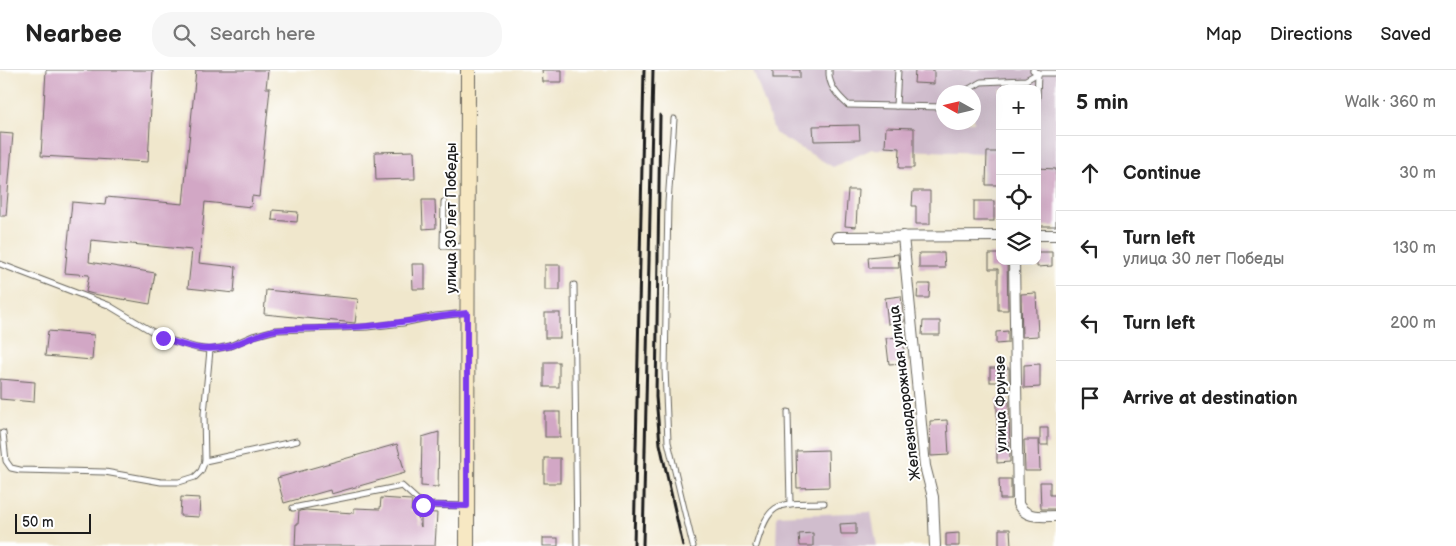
<!DOCTYPE html>
<html lang="en">
<head>
<meta charset="utf-8">
<style>
	:root { --surface:#fff; --page:#f6f6f6; --text:#222; --muted:#767676; --line:#e0e0e0 }
	body { margin:0; font-family:"Balsamiq Sans",sans-serif; background:var(--page); color:var(--text) }
	.controls { position:absolute; right:15px; top:15px; display:grid; overflow:hidden; border-radius:10px; box-shadow:0 5px 20px #0002 }
	.controls button { width:45px; height:45px; display:grid; place-items:center; padding:0; border:0; border-bottom:1px solid var(--line); background:var(--surface); color:var(--text); font:25px sans-serif }
	.compass { position:absolute; left:936px; top:15px; width:45px; height:45px; border-radius:50%; background:var(--surface); box-shadow:0 5px 20px #0002; rotate:278deg }
	.scale { position:absolute; left:15px; bottom:12px; width:76px; box-sizing:border-box; padding-left:5px; border:2px solid #1c1c1c; border-top:0; font-size:14px; line-height:18px; white-space:nowrap; color:#1c1c1c; -webkit-text-stroke:4px #fff; paint-order:stroke }
	.stop { position:absolute; width:15px; height:15px; margin:-11px; border:4px solid #7c3aed; border-radius:50%; background:#fff }
	.stop.end { background:#7c3aed; border-color:#fff; box-shadow:0 1px 5px #0008 }
	.list { margin:0; padding:0; list-style:none }
	h2 { display:flex; justify-content:space-between; align-items:center; height:65px; margin:0; padding:0 20px; font-size:21px }
	h2 small { font-size:16px; font-weight:400; color:var(--muted) }
	.list li { display:grid; grid-template-columns:32px 1fr auto; gap:15px; align-items:center; box-sizing:border-box; height:75px; padding:0 20px; border-top:1px solid var(--line) }
	.list b { display:block; font-size:19px; white-space:nowrap }
	.list p { margin:0; font-size:16px; white-space:nowrap; color:var(--muted) }
	.list em { font-size:16px; font-style:normal; color:var(--muted) }
	.icon { flex:none; width:28px; height:28px; fill:none; stroke:currentColor; stroke-width:2; stroke-linecap:round; stroke-linejoin:round }
	.map { position:relative; flex:none; width:1056px; height:476px; overflow:hidden }
	header { display:flex; align-items:center; gap:30px; box-sizing:border-box; height:70px; padding:0 25px; background:var(--surface); border-bottom:1px solid var(--line) }
	header strong { font-size:24px }
	nav { display:flex; gap:28px; margin-inline-start:auto; font-size:18px }
	.search { width:350px; height:45px; background:var(--page); display:flex; align-items:center; gap:12px; box-sizing:border-box; padding:0 18px; border-radius:20px; color:var(--muted); font-size:19px }
	main { display:flex }
	aside { flex:1; background:var(--surface) }
	.map>svg:first-child { display:block }
	.industrial { fill:#d0bdcd; fill-rule:evenodd }
	.building { fill:#d2a7c5 }
	.lines { fill:none; stroke-linecap:round; stroke-linejoin:round }
	.lane-casing { stroke:#66635a; stroke-width:7 }
	.street-casing { stroke:#66635a; stroke-width:12 }
	.secondary-casing { stroke:#66635a; stroke-width:16 }
	.lane { stroke:#fff; stroke-width:5 }
	.street { stroke:#fff; stroke-width:10 }
	.secondary { stroke:#f7e8c3; stroke-width:14 }
	.rail { stroke:#1c1c1c; stroke-width:3 }
	.route { stroke:#7c3aed; stroke-width:6 }
	.labels { text-anchor:middle; dominant-baseline:central; stroke-width:4; stroke-linejoin:round; paint-order:stroke }
	.street-label { font-size:15px; fill:#1c1c1c; stroke:#fff }
</style>
</head>
<body>
<header>
<strong>Nearbee</strong>
<div class="search"><svg class="icon" aria-label="search" viewBox="0 0 24 24"><circle cx="10" cy="10" r="6"/><path d="M15 15l6 6"/></svg>Search here</div>
<nav><a>Map</a><a>Directions</a><a>Saved</a></nav>
</header>
<main>
<div class="map">
<svg width="1056" height="476" viewBox="0 0 1056 476">
	<rect width="100%" height="100%" fill="#fff"/>
	<filter id="ink" filterUnits="userSpaceOnUse"><feTurbulence type="fractalNoise" baseFrequency=".02" numOctaves="2"/><feDisplacementMap in="SourceGraphic" scale="10" xChannelSelector="R" yChannelSelector="G"/><feConvolveMatrix kernelMatrix="1 2 1 2 8 2 1 2 1" color-interpolation-filters="sRGB"/></filter>
	<filter id="wash" filterUnits="userSpaceOnUse"><feTurbulence type="fractalNoise" baseFrequency=".0096" numOctaves="4" result="noise"/><feDisplacementMap in="SourceGraphic" scale="20" xChannelSelector="R" yChannelSelector="G"/><feGaussianBlur stdDeviation="1.12" result="paint"/><feColorMatrix in="noise" values="0 0 0 0 0 0 0 0 0 0 0 0 0 0 0 0 0 1.4 0 .05"/><feComposite in="paint" operator="in"/></filter>
	<g filter="url(#wash)">
		<rect width="100%" height="100%" fill="#f0e7cc"/>
		<!-- industrial -->
		<g class="industrial">
			<path d="M753,0H1056V126L1037,125V19H1000V116L983,115L984,83L872,79L833,97L775,63ZM944,22H974V52H944Z"/>
			<path d="M871,442L877,476H776L777,446Z"/>
		</g>
		<g id="blocks">
			<!-- building -->
			<g class="building">
				<path d="M46,0H153L148,92L41,86Z"/>
				<path d="M196,0H268L266,18H270L259,127L252,126L251,137L205,132L199,193L236,197L234,223L188,218L192,180L91,170L89,192L155,203L150,234L93,224L86,222L89,205L65,203L72,132L105,135L106,127L183,134Z"/>
				<path d="M542,0H562V12H543Z"/>
				<rect x="773" y="0" width="27" height="8"/>
				<path d="M915,0H934V14L914,13Z"/>
				<path d="M859,55L860,70L814,71L813,56Z"/>
				<path d="M886,57L914,58V98H899L900,78L885,77Z"/>
				<path d="M0,63L13,64L6,146H0Z"/>
				<path d="M414,81L415,109L376,110L375,82Z"/>
				<path d="M987,82H1000V115H986Z"/>
				<path d="M1037,98L1056,99V156H1037Z"/>
				<path d="M848,120H858L856,157L845,156Z"/>
				<path d="M913,121H930V154H916V136H912Z"/>
				<path d="M422,130H435L436,158L423,159Z"/>
				<rect x="974" y="131" width="20" height="20"/>
				<path d="M273,140L298,142L297,152L272,150Z"/>
				<path d="M1037,182H1052V196L1037,197Z"/>
				<path d="M919,183H944L945,198H919Z"/>
				<path d="M898,184L899,198H869L868,187Z"/>
				<path d="M989,184H1000V191H1007L1008,240H998V199H989Z"/>
				<path d="M412,194H425V219H413Z"/>
				<rect x="545" y="195" width="15" height="25"/>
				<path d="M918,214H930L929,228H917Z"/>
				<path d="M266,220L358,229L355,253L264,244Z"/>
				<path d="M1036,223L1038,266L1022,267L1021,224Z"/>
				<path d="M901,226L904,252L888,254L885,228Z"/>
				<rect x="545" y="243" width="15" height="25"/>
				<path d="M923,251H940V265H922Z"/>
				<path d="M48,261L94,265L92,290L45,286Z"/>
				<path d="M1008,261V273L996,274V262Z"/>
				<path d="M903,267L905,293L889,294L886,268Z"/>
				<rect x="544" y="292" width="15" height="25"/>
				<path d="M1040,294V317L1024,318V295Z"/>
				<rect x="990" y="298" width="19" height="14"/>
				<path d="M0,309L35,312L34,332L0,329Z"/>
				<path d="M997,329H1009L1010,392L997,393Z"/>
				<rect x="545" y="342" width="15" height="25"/>
				<path d="M947,350L949,385L931,386L930,351Z"/>
				<rect x="1040" y="358" width="8" height="17"/>
				<path d="M439,362L438,417L421,416L422,367Z"/>
				<path d="M1024,370H1039L1040,401H1025Z"/>
				<path d="M397,374L405,403L331,424L330,420L284,433L277,408Z"/>
				<path d="M828,380L829,417L797,418L796,381Z"/>
				<rect x="544" y="388" width="16" height="25"/>
				<path d="M999,409H1011V429H1000Z"/>
				<path d="M1040,412H1050V425H1056V439H1041Z"/>
				<path d="M181,427L200,428L199,447L180,446Z"/>
				<path d="M381,428L411,430L412,431L411,441H416L421,457V442L437,443L435,476H295L296,454H298L299,441L306,440L354,443V438L380,439Z"/>
				<path d="M856,453V464H841L840,454Z"/>
				<path d="M999,459H1010L1011,476H999Z"/>
				<path d="M813,463V476H800L799,464Z"/>
				<path d="M959,463V476H946V464Z"/>
				<rect x="543" y="468" width="15" height="8"/>
			</g>
		</g>
	</g>
	<g filter="url(#ink)">
		<use href="#blocks" fill-opacity="0" stroke="#66635a" stroke-width="1"/>
		<g class="lines">
			<!-- lane casing -->
			<g class="lane-casing">
				<g id="lane">
					<path d="M829,0C828,15 837,25 848,35L944,37"/>
					<path d="M1033,0L1038,3H1056"/>
					<path d="M964,22L981,12L1026,10L1038,3"/>
					<path d="M1037,29L1038,3"/>
					<path d="M896,36L898,0"/>
					<path d="M674,49L668,133L665,299L668,372L693,476"/>
					<path d="M444,132L443,176L467,177"/>
					<path d="M0,194L108,235L163,268L197,278L210,280L230,276L253,266L276,260L367,257L403,253L436,246L467,243"/>
					<path d="M574,215L577,476"/>
					<path d="M788,342L790,434"/>
					<path d="M3,363L6,391L11,398L20,400L105,402L161,412H179L195,407L201,401L205,391L204,344L210,280"/>
					<path d="M205,391L297,371"/>
					<path d="M293,438L402,416L423,435L467,436"/>
					<path d="M756,476C770,428 779,434 824,433"/>
				</g>
			</g>
			<!-- street casing -->
			<g class="street-casing">
				<g id="street">
					<path d="M1037,165H1056"/>
					<path d="M903,166L925,396L933,427L935,476"/>
					<path d="M837,167L1000,166"/>
					<path d="M1014,191L1018,434C1026,449 1041,446 1056,446"/>
				</g>
			</g>
			<!-- secondary casing -->
			<g class="secondary-casing">
				<path id="secondary" d="M467,476L468,0"/>
			</g>
			<!-- lane -->
			<use href="#lane" class="lane"/>
			<!-- street -->
			<use href="#street" class="street"/>
			<!-- secondary -->
			<use href="#secondary" class="secondary"/>
			<!-- rail -->
			<g class="rail">
				<path d="M660,45L656,327L660,374L683,476"/>
				<path d="M634,476L644,0"/>
				<path d="M643,476L653,0"/>
			</g>
		</g>
	</g>
	<g class="lines" filter="url(#ink)">
		<!-- route -->
		<path class="route" d="M163,268C185,276 206,283 230,276C246,271 260,262 277,260C307,257 338,259 369,256C402,253 434,246 467,243V436L423,435"/>
	</g>
	<g class="labels">
		<!-- street labels -->
		<g class="street-label">
			<text transform="translate(451 148) rotate(-90)">улица 30 лет Победы</text>
			<text transform="translate(905 323) rotate(-97)">Железнодорожная улица</text>
			<text transform="translate(1001 334) rotate(-91)">улица Фрунзе</text>
		</g>
	</g>
</svg>
<div class="controls">
<button>+</button>
<button>−</button>
<button><svg class="icon" aria-label="locate" viewBox="0 0 24 24"><circle cx="12" cy="12" r="6"/><path d="M12 2v4M12 18v4M2 12h4M18 12h4"/></svg></button>
<button><svg class="icon" aria-label="layers" viewBox="0 0 24 24"><path d="M12 4l9 5-9 5-9-5zM3 14l9 5 9-5"/></svg></button>
</div>
<svg class="compass" viewBox="-18 -18 36 36"><path d="M0-13l5 13h-10z" fill="#e53935"/><path d="M0 13l5-13h-10z" fill="#767676"/></svg>
<div class="scale">50 m</div>
<div class="stop" style="left:423px;top:435px"></div>
<div class="stop end" style="left:163px;top:268px"></div>
</div>
<aside>
<h2>5 min<small>Walk · 360 m</small></h2>
<ul class="list">
<li><svg class="icon" aria-label="ahead" viewBox="0 0 24 24"><path d="M12 20V5M6 11l6-6 6 6"/></svg><div><b>Continue</b></div><em>30 m</em></li>
<li><svg class="icon" aria-label="left" viewBox="0 0 24 24"><path d="M17 20v-9H6M10 6l-5 5 5 5"/></svg><div><b>Turn left</b><p>улица 30 лет Победы</p></div><em>130 m</em></li>
<li><svg class="icon" aria-label="left" viewBox="0 0 24 24"><path d="M17 20v-9H6M10 6l-5 5 5 5"/></svg><div><b>Turn left</b></div><em>200 m</em></li>
<li><svg class="icon" aria-label="arrive" viewBox="0 0 24 24"><path d="M6 21V4h12l-3 4 3 4H6"/></svg><div><b>Arrive at destination</b></div></li>
</ul>
</aside>
</main>
</body>
</html>
